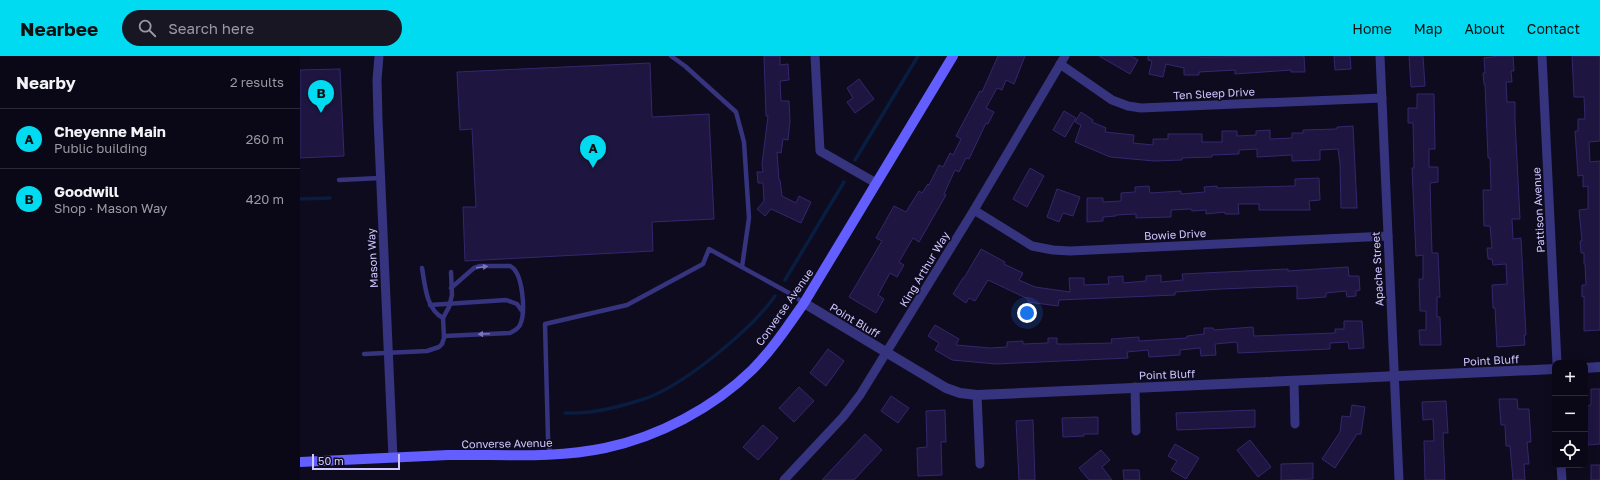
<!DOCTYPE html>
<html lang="en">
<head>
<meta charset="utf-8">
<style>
	:root { --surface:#0a0816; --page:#181623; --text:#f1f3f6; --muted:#999aa1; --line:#2a2935; --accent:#00dbf2 }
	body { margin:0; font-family:"Golos Text",sans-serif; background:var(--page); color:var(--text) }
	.controls { position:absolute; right:12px; bottom:12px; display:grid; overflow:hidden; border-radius:8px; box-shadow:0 2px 10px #0003 }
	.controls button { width:36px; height:36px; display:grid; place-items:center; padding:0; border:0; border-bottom:1px solid var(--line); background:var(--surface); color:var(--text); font:20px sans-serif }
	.scale { position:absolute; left:12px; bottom:10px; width:88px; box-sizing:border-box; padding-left:4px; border:2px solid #cec7ff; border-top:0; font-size:11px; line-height:14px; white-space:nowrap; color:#cec7ff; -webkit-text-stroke:3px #0e0b1e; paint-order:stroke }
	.you { position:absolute; left:727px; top:257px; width:14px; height:14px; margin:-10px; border:3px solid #fff; border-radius:50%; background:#1a73e8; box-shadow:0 0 0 6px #1a73e833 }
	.badge { display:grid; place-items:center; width:26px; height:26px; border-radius:50%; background:var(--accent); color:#111; font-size:13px; font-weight:700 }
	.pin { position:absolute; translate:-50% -33px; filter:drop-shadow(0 1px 2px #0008) }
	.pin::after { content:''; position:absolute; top:21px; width:14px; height:12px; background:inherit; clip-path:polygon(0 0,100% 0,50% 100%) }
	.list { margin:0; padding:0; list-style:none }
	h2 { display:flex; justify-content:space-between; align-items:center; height:52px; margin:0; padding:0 16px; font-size:17px }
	h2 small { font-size:13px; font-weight:400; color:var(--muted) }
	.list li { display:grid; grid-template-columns:26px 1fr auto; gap:12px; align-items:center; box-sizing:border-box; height:60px; padding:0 16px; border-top:1px solid var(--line) }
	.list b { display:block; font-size:15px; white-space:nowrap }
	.list p { margin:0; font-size:13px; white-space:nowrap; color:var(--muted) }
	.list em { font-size:13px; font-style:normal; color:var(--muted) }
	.icon { flex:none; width:22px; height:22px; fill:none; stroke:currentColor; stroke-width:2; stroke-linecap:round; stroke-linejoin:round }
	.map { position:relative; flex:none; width:1300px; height:424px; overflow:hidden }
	header { display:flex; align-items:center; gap:24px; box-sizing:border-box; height:56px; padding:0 20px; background:var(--accent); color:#111 }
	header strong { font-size:19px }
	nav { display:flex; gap:22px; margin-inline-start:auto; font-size:14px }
	.search { width:280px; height:36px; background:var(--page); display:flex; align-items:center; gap:10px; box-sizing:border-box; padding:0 14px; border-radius:22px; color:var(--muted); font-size:15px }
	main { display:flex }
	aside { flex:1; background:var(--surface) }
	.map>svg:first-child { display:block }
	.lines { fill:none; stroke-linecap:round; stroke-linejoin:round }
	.stream { stroke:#081d3f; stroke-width:3.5 }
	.building { fill:#1e1640; stroke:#34276d }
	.service { stroke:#36337f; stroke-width:4.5 }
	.minor { stroke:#36337f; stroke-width:9 }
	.tertiary { stroke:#36337f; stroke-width:10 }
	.secondary { stroke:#625eff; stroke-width:10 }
	.oneway { fill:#7a76b9 }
	.labels { text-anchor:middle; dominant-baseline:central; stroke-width:3.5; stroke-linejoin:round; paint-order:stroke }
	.street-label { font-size:11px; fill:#cec7ff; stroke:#0e0b1e }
</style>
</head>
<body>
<header>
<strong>Nearbee</strong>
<div class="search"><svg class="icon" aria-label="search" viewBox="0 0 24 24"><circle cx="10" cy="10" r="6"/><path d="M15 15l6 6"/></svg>Search here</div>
<nav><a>Home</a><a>Map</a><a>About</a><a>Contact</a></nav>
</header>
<main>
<aside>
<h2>Nearby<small>2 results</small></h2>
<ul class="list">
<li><span class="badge">A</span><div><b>Cheyenne Main</b><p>Public building</p></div><em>260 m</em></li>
<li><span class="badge">B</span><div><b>Goodwill</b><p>Shop · Mason Way</p></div><em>420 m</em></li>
</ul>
</aside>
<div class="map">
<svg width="1300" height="424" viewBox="0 0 1300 424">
	<rect width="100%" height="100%" fill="#0e0b1e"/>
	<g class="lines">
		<!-- stream -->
		<g class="stream">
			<path d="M555,104L618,0"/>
			<path d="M0,143L30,142"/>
			<path d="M485,224L544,126"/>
			<path d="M265,357C273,357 282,357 290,356C306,354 325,349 341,344C381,332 451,274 475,240"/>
		</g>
	</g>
	<!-- building -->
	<g class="building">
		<path d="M464,0H480V9L488,8L489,24L480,25L481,45H489L490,65L488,84L483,83L481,97L477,96L479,124H480L482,140L496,147L499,140L511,146L501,167L471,153L465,160L457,153L464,145L463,127H458L457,116H463L462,108L468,60H466Z"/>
		<path d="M698,0H725L714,28L706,24L702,34L697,32L686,52L694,56L688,68L686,67L669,103L666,102L659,116L655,114L644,138L646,139L619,186L613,182L599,206L604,209L597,221L590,217L578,239L584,243L576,257L549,241L582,185L576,182L594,150L606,156L619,135L622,137L628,128L629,129L639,109L643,111L650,97L653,99L661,83L656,80L680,35L682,36Z"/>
		<path d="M799,0H831L838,4L830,18Z"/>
		<path d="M848,0H900V1L1004,0L1005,16H991V14L935,18V14L899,16V19H884V12L866,8L863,21L849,18L852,5L848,4Z"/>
		<path d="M1034,0H1050L1051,13L1035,14Z"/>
		<path d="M1109,0H1123L1125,30L1111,31Z"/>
		<path d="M1199,0H1213L1214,15H1211L1212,26H1206L1207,46H1215V65L1220,163H1212L1213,183L1221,182L1226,279H1224L1225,289L1197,291L1195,252H1193L1192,229L1207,228L1206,208L1193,209L1192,203H1188L1187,192H1192L1190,170H1184L1183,134H1191L1190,102H1188L1185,28H1184L1183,17H1185L1184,2Z"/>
		<path d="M1272,0H1300V85L1289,86L1290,106L1300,105V274L1284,275V240L1282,241V229H1286L1285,208H1284V197H1281L1280,185H1282L1279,154L1288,153V130L1283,131V119L1278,120L1275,75H1278V63H1285L1284,41H1274Z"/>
		<path d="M350,7L352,61L409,58L414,163L352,166L353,195L165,205L163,151H176L172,73L160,74L157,16Z"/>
		<path d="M40,13L44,100L0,102V14Z"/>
		<path d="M559,23L574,43L555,57L547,46L553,42L547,32Z"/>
		<path d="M1117,38H1134L1135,93H1129V111H1138V126L1130,127L1132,197H1138L1140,241H1137V261H1140L1141,289H1120L1119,274H1126V255H1120L1119,223H1123V199L1116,200L1112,112H1114L1113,67H1108V52H1117Z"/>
		<path d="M764,55L776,62L765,81L753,74Z"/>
		<path d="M781,56L793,64L792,66L806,72L805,76L834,79L833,87L853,89V83H868V78H902V86H922V75H937V80L956,79V75L970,74V83L992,82V77H1003V74L1037,73V71L1053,70L1057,152H1041L1040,108L1038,93L1020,94V104L992,105V99L957,101V93L939,94V98L912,99V101L882,102V104L854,105L810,101L775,86L781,69L775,66Z"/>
		<path d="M730,112L744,120L727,151L713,143Z"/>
		<path d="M1019,122L1020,144L1009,145L1010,154H959V148H938L939,158H925V156L906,158V154L892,155L891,153L871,154V161L836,162V158L816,159V160L803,161V165L787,166V142H803V146L821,145V137L835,136V131L849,130L850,137L881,135V138L905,136L904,131L917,130V132L995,130V123Z"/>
		<path d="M757,133L780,141L773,160L763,157L759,166L747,161Z"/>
		<path d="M681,193L705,206L704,208L723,217L719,224L735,231L770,236L769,222H784V229L809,228L808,221L823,220V227L846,225V220L861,219V226L883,224L882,218L988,213V215L1048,211L1049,220H1059L1060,234L1056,235V240L1047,241L1046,235L1026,237V241L997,243V230L921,233L875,236V239L759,244L758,250L728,246V243L688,224L675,245L669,242L666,247L653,238L663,222H664Z"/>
		<path d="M1044,265H1062L1064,292L1049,293L1048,286L1030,287V293L938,297L937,286L915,288L916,299L901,300L900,292L880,294V299L849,301L848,294L827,296L828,302L696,308L652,304L635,294L639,287L628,280L635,269L659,283L656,289L690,292L707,291V286L723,285V288L748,287V282H757V288H768L812,287L811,283L839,281V285L887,282V280L904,278V272H913L914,274L953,271L954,280L1035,277V273H1044Z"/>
		<path d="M528,293L544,305L526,330L510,317Z"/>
		<path d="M499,331L514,345L494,366L479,352Z"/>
		<path d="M1291,333H1300V388L1288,389L1287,350L1291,349Z"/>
		<path d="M591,340L609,352L598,367L581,355Z"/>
		<path d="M1199,343H1217L1218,353H1229L1231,386H1227L1229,408H1224L1225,424H1213L1210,390H1206L1205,369H1201Z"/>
		<path d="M1146,345L1148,377H1143L1145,424H1125L1124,385H1134L1133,363L1123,364L1122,346Z"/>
		<path d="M1052,349L1065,351L1061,378H1057L1035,412L1022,403L1040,376L1042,360L1050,361Z"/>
		<path d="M645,354L646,386H641L642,419L618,420L617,392L627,391L626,355Z"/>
		<path d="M955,354V371L877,374L876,357Z"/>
		<path d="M798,361V378H784V380L763,381L762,362Z"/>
		<path d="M733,364L735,424H719L716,365Z"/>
		<path d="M463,369L478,382L458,404L443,391Z"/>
		<path d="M565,378L582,394L554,424H522Z"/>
		<path d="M950,384L971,411L958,421L937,394Z"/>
		<path d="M875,388L899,402L886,423L871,414L877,405L868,400Z"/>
		<path d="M801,394L810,404L802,411L812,424H789L779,412Z"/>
		<path d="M1013,407V423L981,424V408Z"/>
		<rect x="1291" y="409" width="9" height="15"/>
		<path d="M823,414H839L840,424H824Z"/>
	</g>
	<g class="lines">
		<!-- service -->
		<g class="service">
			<path d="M371,0L385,10L436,56L444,86L449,162L442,211"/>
			<path d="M39,124L80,122"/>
			<path d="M122,212C125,229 126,253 143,262"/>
			<path d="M130,249L206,244L217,248L222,255"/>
			<path d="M144,280L210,277C214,275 218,273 220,269C226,256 223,216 210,210H180L174,212L151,232"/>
			<path d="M64,298L127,295L139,291L142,288L144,282L143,262L149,251L152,239L151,216"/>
			<path d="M250,398L248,382L245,268L327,249L403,208L409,193L489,237L504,247"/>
		</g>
		<!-- minor -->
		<g class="minor">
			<path d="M79,0L77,24L78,63L93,402"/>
			<path d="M515,0L520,95L576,127"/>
			<path d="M1080,0L1099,424"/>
			<path d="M1242,0L1257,307"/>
			<path d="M760,8L812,44L828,50L841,52L1082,42"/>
			<path d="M674,154L732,190L753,194L770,195L1088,180"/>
			<path d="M994,325L995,368"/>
			<path d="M835,331L836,375"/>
			<path d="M677,339L680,408"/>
			<path d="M1261,409L1262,424"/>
			<path d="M484,424L543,361L560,339L674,154L765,0"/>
		</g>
		<!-- tertiary -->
		<g class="tertiary">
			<path d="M504,247L646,332L660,337L677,339L1255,313"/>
			<path d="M1285,312L1300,311"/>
		</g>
		<!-- secondary -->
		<path class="secondary" d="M0,406C49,404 99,401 148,399C200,398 253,403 305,392C358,381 413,352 452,314C472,294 488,270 504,247L653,0"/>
	</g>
	<!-- one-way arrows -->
	<defs><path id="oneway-solid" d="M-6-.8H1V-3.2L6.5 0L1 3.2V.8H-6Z"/></defs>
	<g class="oneway">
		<use href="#oneway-solid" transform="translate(182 211) rotate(-7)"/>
		<use href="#oneway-solid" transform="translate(184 278) rotate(178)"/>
	</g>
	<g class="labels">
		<!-- street labels -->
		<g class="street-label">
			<text transform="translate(914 37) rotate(-3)">Ten Sleep Drive</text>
			<text transform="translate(1238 154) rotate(-93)">Pattison Avenue</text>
			<text transform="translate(875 178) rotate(-3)">Bowie Drive</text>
			<text transform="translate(72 202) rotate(-93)">Mason Way</text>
			<text transform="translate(624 213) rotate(-59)">King Arthur Way</text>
			<text transform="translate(1077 213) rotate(-93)">Apache Street</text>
			<text transform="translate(484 251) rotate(-55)">Converse Avenue</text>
			<text transform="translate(555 264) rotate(31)">Point Bluff</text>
			<text transform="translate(1191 304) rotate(-3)">Point Bluff</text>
			<text transform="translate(867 318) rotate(-2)">Point Bluff</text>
			<text transform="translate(207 387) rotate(-1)">Converse Avenue</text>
		</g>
	</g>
</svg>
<div class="controls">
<button>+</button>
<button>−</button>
<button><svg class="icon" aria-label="locate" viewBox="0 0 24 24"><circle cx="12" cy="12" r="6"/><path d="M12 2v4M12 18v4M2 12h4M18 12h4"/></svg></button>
</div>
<div class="scale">50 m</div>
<div class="you"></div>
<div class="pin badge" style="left:293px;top:112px">A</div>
<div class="pin badge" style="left:21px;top:57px">B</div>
</div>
</main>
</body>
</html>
